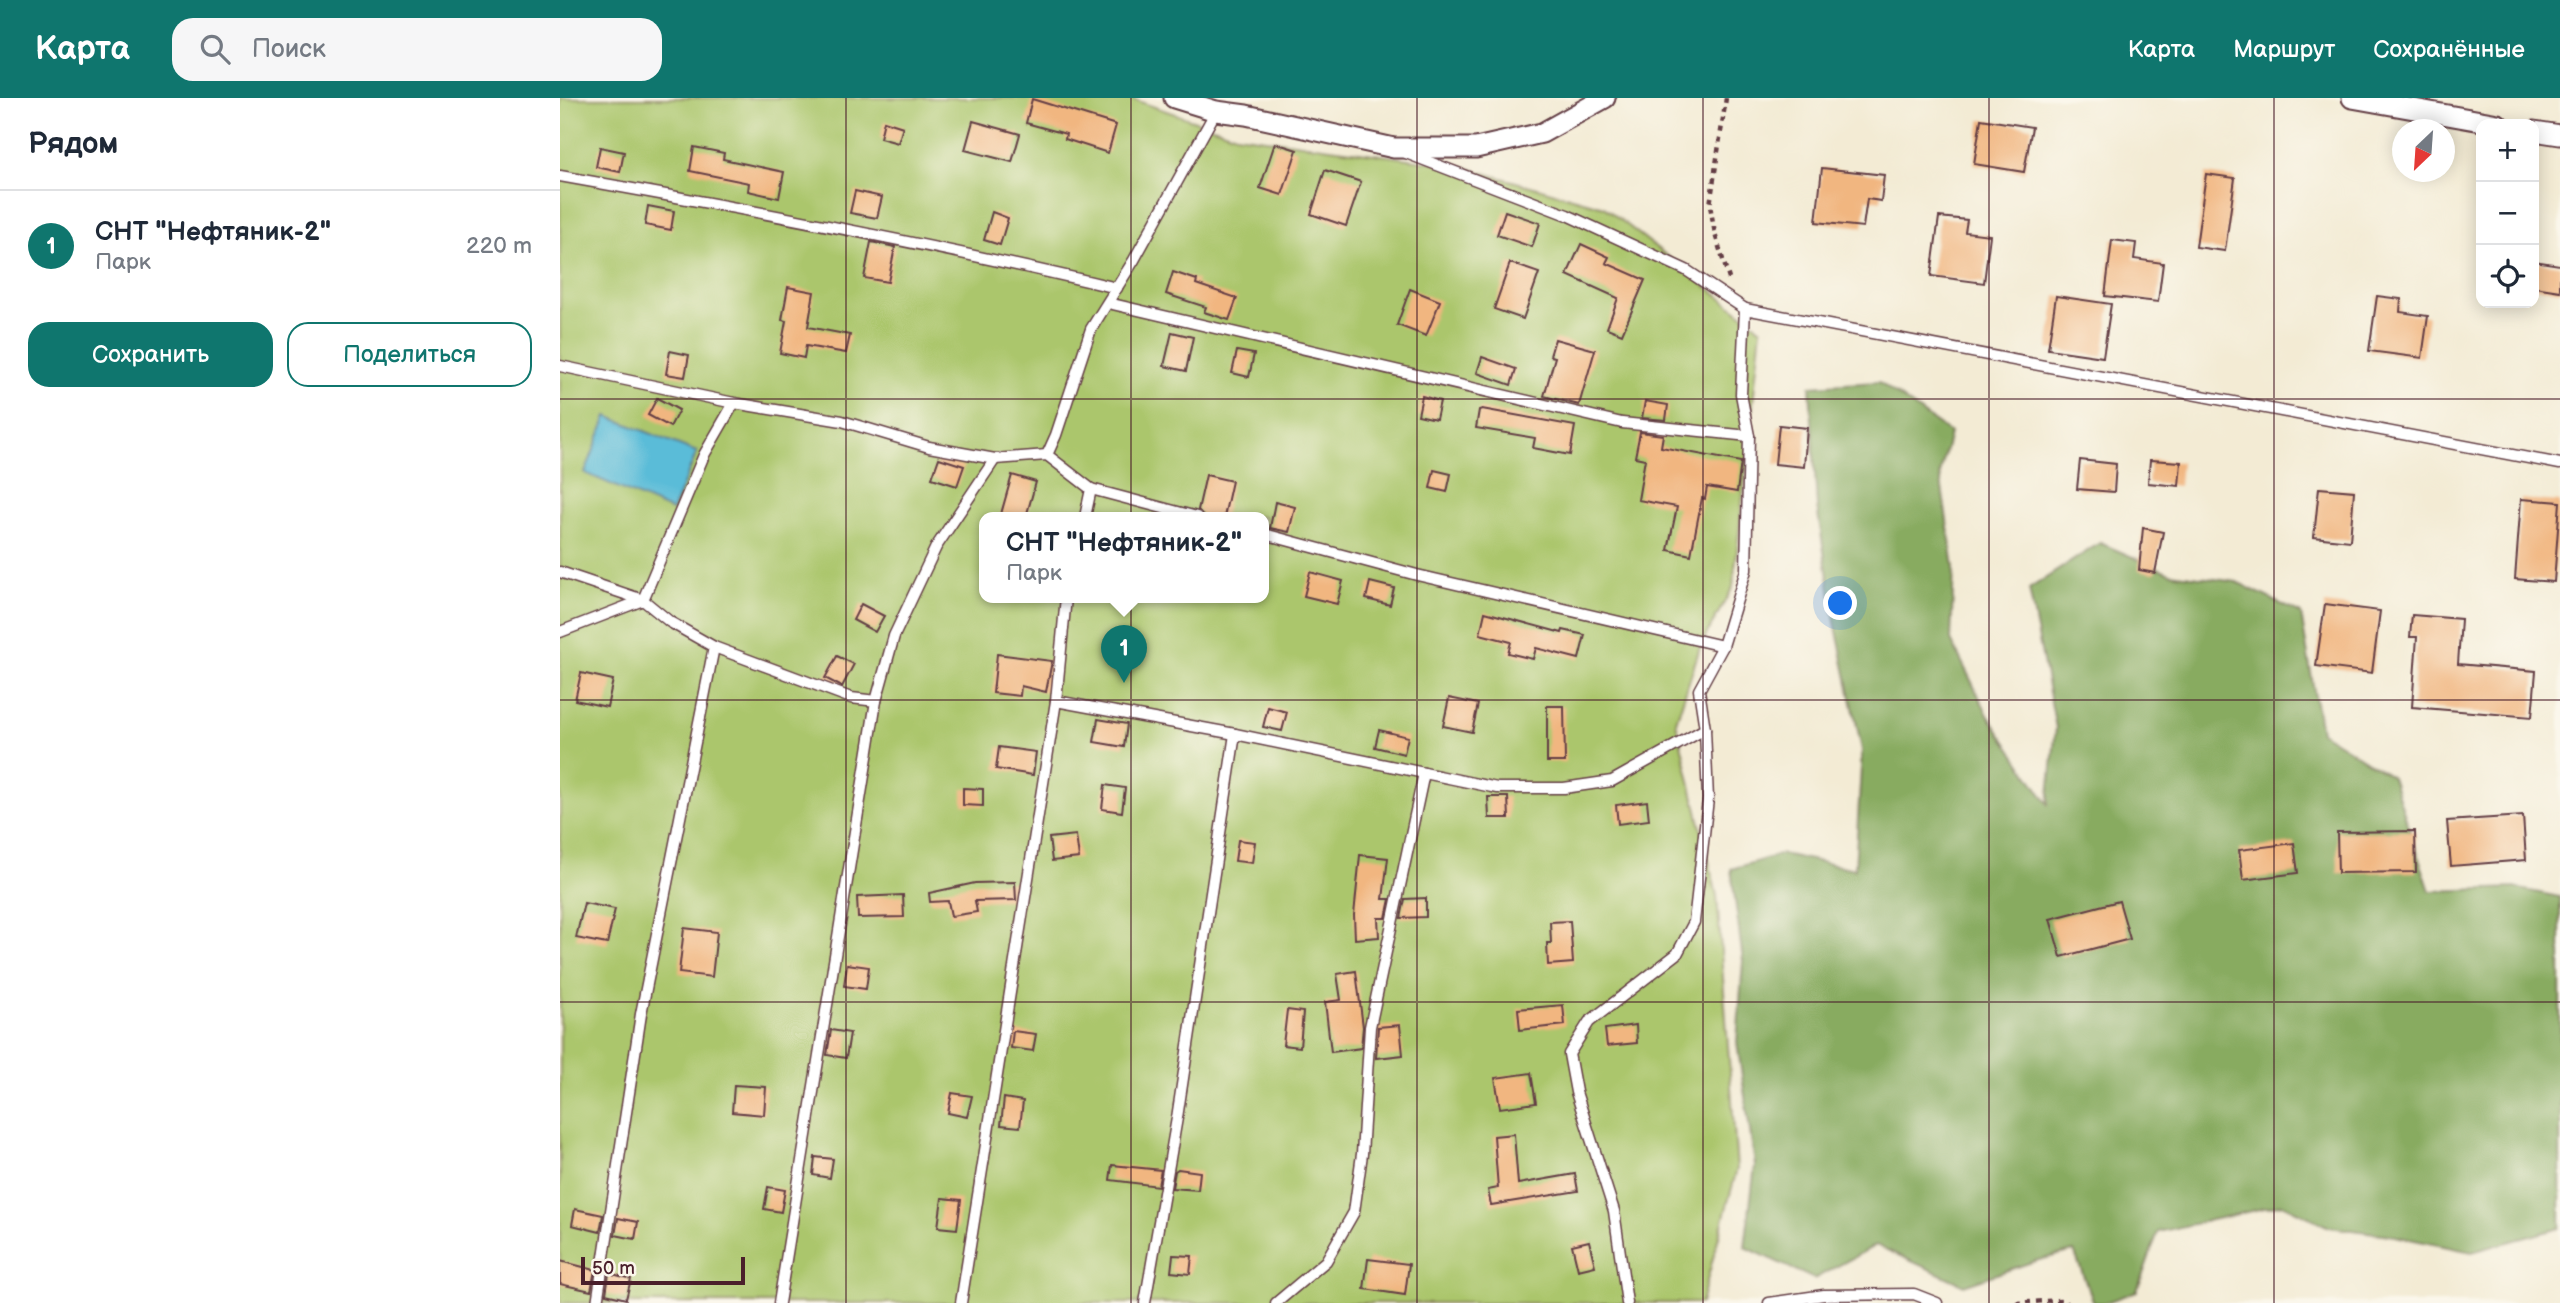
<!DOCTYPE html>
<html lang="ru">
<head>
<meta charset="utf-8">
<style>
	:root { --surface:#fff; --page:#f6f6f7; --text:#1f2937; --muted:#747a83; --line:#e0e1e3; --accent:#0f766e }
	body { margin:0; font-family:"Balsamiq Sans",sans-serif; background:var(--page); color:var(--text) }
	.controls { position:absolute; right:21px; top:21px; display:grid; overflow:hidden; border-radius:14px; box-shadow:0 4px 18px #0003 }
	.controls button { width:63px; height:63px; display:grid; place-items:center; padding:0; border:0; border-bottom:2px solid var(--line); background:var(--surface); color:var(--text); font:35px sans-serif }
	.compass { position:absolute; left:1832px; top:21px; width:63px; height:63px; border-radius:50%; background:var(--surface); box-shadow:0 4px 18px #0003; rotate:205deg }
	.scale { position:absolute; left:21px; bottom:18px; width:164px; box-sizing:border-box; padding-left:7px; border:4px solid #4a1f2b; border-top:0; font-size:19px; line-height:24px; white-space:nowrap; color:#4a1f2b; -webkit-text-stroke:5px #fbf7ec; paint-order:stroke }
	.you { position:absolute; left:1281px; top:506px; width:24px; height:24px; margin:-18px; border:5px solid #fff; border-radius:50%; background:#1a73e8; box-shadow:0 0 0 10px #1a73e833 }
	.badge { display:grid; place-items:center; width:46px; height:46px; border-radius:50%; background:var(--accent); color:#fff; font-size:23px; font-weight:700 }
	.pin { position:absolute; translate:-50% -58px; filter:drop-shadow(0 2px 4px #0008) }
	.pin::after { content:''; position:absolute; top:37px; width:24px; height:21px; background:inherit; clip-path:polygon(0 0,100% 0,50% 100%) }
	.popup { position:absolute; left:419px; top:414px; width:290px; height:91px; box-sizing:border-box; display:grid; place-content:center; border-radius:14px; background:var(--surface); filter:drop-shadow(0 2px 5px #0005); font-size:23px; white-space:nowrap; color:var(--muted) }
	.popup b { font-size:26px; color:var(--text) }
	.popup::after { content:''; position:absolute; left:50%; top:100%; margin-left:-14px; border:14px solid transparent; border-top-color:var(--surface) }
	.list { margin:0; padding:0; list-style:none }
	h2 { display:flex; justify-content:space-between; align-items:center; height:91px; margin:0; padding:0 28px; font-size:30px }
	h2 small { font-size:23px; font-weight:400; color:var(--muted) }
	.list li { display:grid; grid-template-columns:46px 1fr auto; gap:21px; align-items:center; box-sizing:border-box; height:112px; padding:0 28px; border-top:2px solid var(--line) }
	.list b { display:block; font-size:26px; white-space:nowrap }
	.list p { margin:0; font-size:23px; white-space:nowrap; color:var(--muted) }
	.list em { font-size:23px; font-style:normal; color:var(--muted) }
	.actions { display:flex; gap:14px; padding:21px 28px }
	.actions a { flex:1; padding:16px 0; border:2px solid var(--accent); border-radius:21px; text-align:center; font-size:24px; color:var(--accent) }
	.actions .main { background:var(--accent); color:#fff }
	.icon { flex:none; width:38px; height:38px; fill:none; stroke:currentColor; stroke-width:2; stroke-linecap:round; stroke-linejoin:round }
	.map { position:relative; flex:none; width:2000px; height:1205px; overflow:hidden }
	header { display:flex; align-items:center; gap:42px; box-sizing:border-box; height:98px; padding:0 35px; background:var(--accent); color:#fff }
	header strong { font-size:33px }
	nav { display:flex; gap:38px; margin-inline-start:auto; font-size:24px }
	.search { width:490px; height:63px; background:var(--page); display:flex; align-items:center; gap:18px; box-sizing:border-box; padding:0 24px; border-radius:21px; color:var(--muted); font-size:26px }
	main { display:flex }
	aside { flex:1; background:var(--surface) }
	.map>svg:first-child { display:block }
	.green { fill:#abc66c; stroke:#7a724c; stroke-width:2; fill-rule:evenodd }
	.forest { fill:#88ab60; stroke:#696546; stroke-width:2 }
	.water { fill:#5abcd8; stroke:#526e82; stroke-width:2 }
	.building { fill:#f1b680 }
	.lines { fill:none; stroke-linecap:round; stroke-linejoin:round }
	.service-casing { stroke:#633e44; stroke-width:13 }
	.minor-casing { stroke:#633e44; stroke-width:23 }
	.path { stroke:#633e44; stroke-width:4.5; stroke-dasharray:5 5; stroke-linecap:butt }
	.service { stroke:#fff; stroke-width:10 }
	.minor { stroke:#fff; stroke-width:19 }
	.grid { fill:none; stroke:#4a1f2b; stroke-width:2; stroke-opacity:0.55 }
</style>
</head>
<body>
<header>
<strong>Карта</strong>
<div class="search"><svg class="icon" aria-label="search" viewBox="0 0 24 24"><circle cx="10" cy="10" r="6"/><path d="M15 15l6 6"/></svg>Поиск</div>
<nav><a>Карта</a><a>Маршрут</a><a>Сохранённые</a></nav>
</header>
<main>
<aside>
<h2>Рядом<small></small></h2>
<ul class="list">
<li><span class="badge">1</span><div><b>СНТ &quot;Нефтяник-2&quot;</b><p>Парк</p></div><em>220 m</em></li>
</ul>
<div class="actions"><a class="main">Сохранить</a><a>Поделиться</a></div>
</aside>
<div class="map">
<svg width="2000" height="1205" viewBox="0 0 2000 1205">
	<rect width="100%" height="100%" fill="#fbf7ec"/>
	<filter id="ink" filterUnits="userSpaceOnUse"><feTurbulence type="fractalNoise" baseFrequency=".0143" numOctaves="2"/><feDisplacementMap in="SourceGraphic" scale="14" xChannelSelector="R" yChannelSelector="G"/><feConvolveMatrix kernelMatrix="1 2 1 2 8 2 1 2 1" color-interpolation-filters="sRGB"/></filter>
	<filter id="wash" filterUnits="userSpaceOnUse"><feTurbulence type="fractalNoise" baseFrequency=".00686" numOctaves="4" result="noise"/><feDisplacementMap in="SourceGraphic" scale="28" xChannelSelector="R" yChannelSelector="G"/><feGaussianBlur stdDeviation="1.57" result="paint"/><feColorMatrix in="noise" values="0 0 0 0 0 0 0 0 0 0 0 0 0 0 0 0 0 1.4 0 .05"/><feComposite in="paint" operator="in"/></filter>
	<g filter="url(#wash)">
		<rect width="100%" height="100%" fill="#f3ebd4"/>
		<!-- green -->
		<path class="green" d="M0,0H569L676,37L900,68L1044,109L1201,231L1173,489L1141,546L1116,624L1157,798L1177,1071L1141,1205H0ZM424,419H704V499H424Z"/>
		<!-- forest -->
		<path class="forest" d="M1319,284L1390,335L1380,376L1394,469L1391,542L1428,617L1488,706L1496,630L1469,491L1540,445L1610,475L1677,484L1741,516L1761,634L1832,679L1870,793L1955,790L2000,799V1130L1912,1154L1830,1137L1769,1129L1722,1106L1598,1134L1577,1193L1544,1205H1534L1514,1153L1475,1163L1404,1187L1316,1147L1254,1181L1185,1149L1195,1067L1177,944L1183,863L1171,771L1222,756L1295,771L1302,652L1275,524L1257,409L1250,288Z"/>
		<!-- water -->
		<path class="water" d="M47,318L137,354L112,413L25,375Z"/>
		<g id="blocks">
			<!-- building -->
			<g class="building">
				<path d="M472,1L556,27L548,55L505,41L506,36L466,25Z"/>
				<path d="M1421,21L1472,29L1464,74L1414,66Z"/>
				<path d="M324,23L343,29L338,45L320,40Z"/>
				<path d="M413,23L460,36L452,64L405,52Z"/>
				<path d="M715,45L737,52L722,97L700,90Z"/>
				<path d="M40,49L64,54L60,74L36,69Z"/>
				<path d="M134,49L164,55L163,61L224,74L219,100L188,93L189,85L130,73Z"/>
				<path d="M1262,70L1324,77L1321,103L1307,101L1303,129L1256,124Z"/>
				<path d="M765,72L801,84L786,128L751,116Z"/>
				<path d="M1646,76L1675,80L1665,153L1636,149Z"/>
				<path d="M295,93L322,99L317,120L290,115Z"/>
				<path d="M88,108L114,113L111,132L85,127Z"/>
				<path d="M945,113L980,125L972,149L937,137Z"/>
				<path d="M432,114L448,120L440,147L424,142Z"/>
				<path d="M1379,119L1407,122L1405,134L1430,137L1424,185L1371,178Z"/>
				<path d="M1552,142L1576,145L1574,161L1603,165L1598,204L1545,198Z"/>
				<path d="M311,144L335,149L328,184L304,180Z"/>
				<path d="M1021,146L1049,159L1046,165L1085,182L1062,236L1047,230L1058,200L1007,177Z"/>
				<path d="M1974,163L2000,167V193L1974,189Z"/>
				<path d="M950,165L979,175L963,221L934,211Z"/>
				<path d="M613,174L637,182L636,186L677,200L669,222L644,214L646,209L606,196Z"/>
				<path d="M228,189L254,194L248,229L290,237L286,255L246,248L244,260L220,255L226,223L222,222Z"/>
				<path d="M850,191L880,203L866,238L837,227Z"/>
				<path d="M1496,198L1551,206L1543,259L1488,251Z"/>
				<path d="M1817,198L1841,201L1840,214L1868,218L1862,260L1809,253Z"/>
				<path d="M612,234L633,239L626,273L604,268Z"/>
				<path d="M995,241L1035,252L1019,307L984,298L995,259L990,258Z"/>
				<path d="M110,253L129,257L125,279L106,276Z"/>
				<path d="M677,253L694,256L689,279L672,275Z"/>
				<path d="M922,259L956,271L951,287L917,275Z"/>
				<path d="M862,298L880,303L876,321L858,317Z"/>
				<path d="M97,300L119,312L110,329L88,317Z"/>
				<path d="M1085,303L1108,307L1106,322L1082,320Z"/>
				<path d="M922,311L1015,328L1010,357L973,350L975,340L916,330L919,312Z"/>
				<path d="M1219,327L1247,330L1244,369L1215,366Z"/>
				<path d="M1080,334L1103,337L1101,349L1181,364L1177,394L1147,389L1145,401L1142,400L1131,457L1108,452L1117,409L1078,402L1085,361L1075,359Z"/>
				<path d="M379,360L404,368L397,388L372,380Z"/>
				<path d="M1520,362L1556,366L1554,394L1517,391Z"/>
				<path d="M1590,362L1621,364L1619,388L1588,385Z"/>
				<path d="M874,372L891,376L887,394L870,390Z"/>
				<path d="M452,377L476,384L466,419L441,416Z"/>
				<path d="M646,377L672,383L664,419H644L638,412Z"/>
				<path d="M1759,390L1794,393L1790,443L1754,439Z"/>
				<path d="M1961,401L2000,404L1994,484L1955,481Z"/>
				<path d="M715,404L735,409L729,434L710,430Z"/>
				<path d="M1583,430L1603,434L1595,475L1579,472Z"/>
				<path d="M750,474L783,483L777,506L744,498Z"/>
				<path d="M810,484L834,490L830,507L806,501Z"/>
				<path d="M301,506L324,518L315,534L293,522Z"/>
				<path d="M1765,506L1820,513L1812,575L1756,568Z"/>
				<path d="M925,514L1002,535L1003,532L1025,537L1019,561L976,550L973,561L948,555L951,544L920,536Z"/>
				<path d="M1852,517L1901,521L1898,566L1976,573L1972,619L1852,609L1857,539H1850Z"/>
				<path d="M437,556L492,563L486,594L461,588L460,598L433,595Z"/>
				<path d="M277,558L294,566L282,589L265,580Z"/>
				<path d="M21,575L53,582L47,609L15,602Z"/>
				<path d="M889,600L918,606L912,634L883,628Z"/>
				<path d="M987,608H1004L1005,664H987Z"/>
				<path d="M708,609L727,614L722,633L703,629Z"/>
				<path d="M538,621L567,626L564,649L534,644Z"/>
				<path d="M819,632L848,639L844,656L815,649Z"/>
				<path d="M439,649L476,654L473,677L436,671Z"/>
				<path d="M545,687L565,690L562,714L542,711Z"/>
				<path d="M403,690L423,691V708L403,707Z"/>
				<path d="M928,699H948L949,720H929Z"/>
				<path d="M1087,703L1089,722L1058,726L1056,707Z"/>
				<path d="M1963,718L1966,762L1891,768L1887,723Z"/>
				<path d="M1855,733L1856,774L1778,775L1777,734Z"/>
				<path d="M516,737L519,760L492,763L489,740Z"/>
				<path d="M678,742L695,744L692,765L675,763Z"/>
				<path d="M1734,745L1738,775L1683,782L1679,752Z"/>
				<path d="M800,757L828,760L823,801H830L826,820H818L819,839L795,841L794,817Z"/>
				<path d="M455,784L456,802L415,803L417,814L391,818L388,803L370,804L369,795L415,785Z"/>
				<path d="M343,797L344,819L298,820L297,799Z"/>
				<path d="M866,800V819L841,820L845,801Z"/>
				<path d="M1559,803L1570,841L1501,859L1490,821Z"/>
				<path d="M24,805L55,811L47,846L16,840Z"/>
				<path d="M1010,823L1013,865L988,867L987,845H991L990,824Z"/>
				<path d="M124,830L157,834L152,879L119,875Z"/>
				<path d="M287,866L309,869L306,891L284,888Z"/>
				<path d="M796,873L803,929L801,950L771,954L765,904L781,902L777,876Z"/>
				<path d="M1003,907L1005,927L960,932L958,911Z"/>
				<path d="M727,912L743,914L740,949L723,947Z"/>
				<path d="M840,927L843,957L816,960L818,929Z"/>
				<path d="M1076,927L1077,945L1047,948L1045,931Z"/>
				<path d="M271,932L290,935L286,960L267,957Z"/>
				<path d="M453,933L476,936L473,953L451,950Z"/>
				<path d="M971,975L976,1005L940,1010L935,980Z"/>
				<path d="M174,987L206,989L204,1017L172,1014Z"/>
				<path d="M392,995L412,998L407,1019L388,1015Z"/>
				<path d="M444,1000L463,1003L460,1029L441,1027Z"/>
				<path d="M954,1036L958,1086L1015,1076L1018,1093L931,1107L928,1092L938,1090L934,1038Z"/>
				<path d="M255,1059L273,1061L270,1080L253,1077Z"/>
				<path d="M552,1067L601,1072L598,1088L550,1082Z"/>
				<path d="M618,1071L640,1074L638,1092L612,1090L615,1073Z"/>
				<path d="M208,1089L225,1092L221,1114L204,1111Z"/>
				<path d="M382,1100L401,1102L397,1131L378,1129Z"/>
				<path d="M15,1111L43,1117L40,1134L12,1127Z"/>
				<path d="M58,1120L78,1124L75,1141L55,1137Z"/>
				<path d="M1029,1143L1035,1168L1018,1172L1012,1147Z"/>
				<path d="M613,1157L632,1158L630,1176L611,1174Z"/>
				<path d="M808,1161L849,1166L845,1197L804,1191Z"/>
				<path d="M0,1163L35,1172L31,1193L0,1186Z"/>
				<path d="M49,1175L71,1181L66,1201L46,1196Z"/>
			</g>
		</g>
	</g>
	<g filter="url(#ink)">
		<use href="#blocks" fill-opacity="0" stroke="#633e44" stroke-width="2"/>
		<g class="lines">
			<!-- service casing -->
			<g class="service-casing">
				<g id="service">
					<path d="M846,55L1007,117L1126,172L1185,211L1181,296L1189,338L1186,472L1163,548L1139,592L1145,631L1148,701L1134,824L1117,856L1029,924L1009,956L1016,994L1054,1113L1067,1205"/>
					<path d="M0,78C187,111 372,146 557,190"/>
					<path d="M548,205L1062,325L1189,338"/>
					<path d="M1185,211L2000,366"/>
					<path d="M0,268L174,305L144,357L83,502L0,534"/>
					<path d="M174,305L282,323L369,349L435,361L487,357L531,391L637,419"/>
					<path d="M487,357L496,337L531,231L574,162L656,13"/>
					<path d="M525,419L531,391"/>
					<path d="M704,436L857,477L1163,548"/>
					<path d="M0,474L83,502L110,524L154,549L291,600L316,603L334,538L376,449L435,361"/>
					<path d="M496,603L675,636L937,690H1004L1052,683L1145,631"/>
					<path d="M37,1205L81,916L154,549"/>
					<path d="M219,1205L316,603"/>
					<path d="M401,1205L496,603L506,499"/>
					<path d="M585,1205L617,1020L675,636"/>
					<path d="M716,1205L766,1163L794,1114L802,1056L810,929L864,675"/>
					<path d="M1209,1205L1264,1197L1354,1196L1377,1205"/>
				</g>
			</g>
			<!-- minor casing -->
			<g class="minor-casing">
				<g id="minor">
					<path d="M614,0L656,13L686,17L834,50H916L982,35L1045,0"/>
					<path d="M1792,0L1938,26"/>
					<path d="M1974,33L2000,37"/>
				</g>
			</g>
			<!-- path -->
			<g class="path">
				<path d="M1166,0L1150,107L1155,136L1169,181"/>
				<path d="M1456,1205L1501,1202L1507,1205"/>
			</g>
			<!-- service -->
			<use href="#service" class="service"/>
			<!-- minor -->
			<use href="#minor" class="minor"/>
		</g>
	</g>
	<!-- grid -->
	<path class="grid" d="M286,0V1205M571,0V1205M857,0V1205M1143,0V1205M1429,0V1205M1714,0V1205M0,301H2000M0,602H2000M0,904H2000"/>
</svg>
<div class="controls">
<button>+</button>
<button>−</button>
<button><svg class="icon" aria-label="locate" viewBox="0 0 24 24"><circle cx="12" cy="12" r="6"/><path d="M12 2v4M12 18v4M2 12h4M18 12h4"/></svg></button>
</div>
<svg class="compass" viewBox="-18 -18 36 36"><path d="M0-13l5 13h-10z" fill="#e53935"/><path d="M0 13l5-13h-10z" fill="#747a83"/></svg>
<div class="scale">50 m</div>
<div class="you"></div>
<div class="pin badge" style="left:564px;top:585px">1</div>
<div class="popup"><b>СНТ &quot;Нефтяник-2&quot;</b>Парк</div>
</div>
</main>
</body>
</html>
